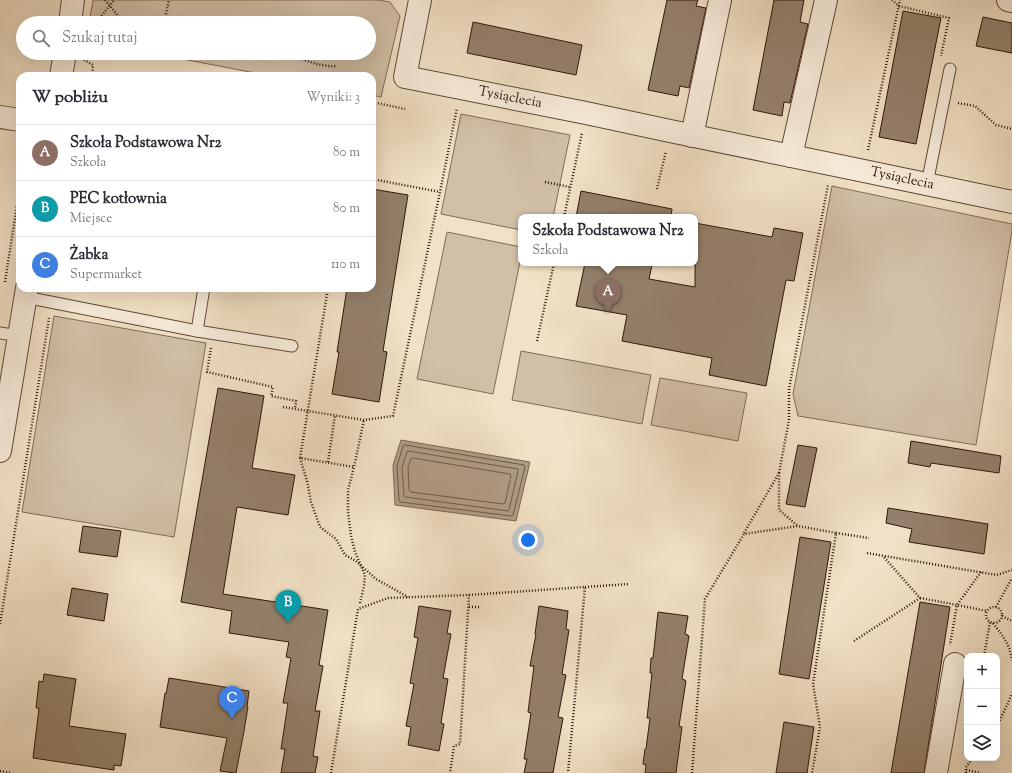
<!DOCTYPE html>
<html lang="pl">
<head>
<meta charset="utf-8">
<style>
	:root { --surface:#fff; --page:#f2f2f3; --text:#2b2b33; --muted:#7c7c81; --line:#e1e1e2; --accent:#2563eb }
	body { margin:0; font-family:"Sorts Mill Goudy",serif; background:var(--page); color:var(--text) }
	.controls { position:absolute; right:12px; bottom:12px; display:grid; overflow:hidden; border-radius:8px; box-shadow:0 4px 16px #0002 }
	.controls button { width:36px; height:36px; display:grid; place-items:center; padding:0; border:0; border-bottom:1px solid var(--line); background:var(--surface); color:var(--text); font:20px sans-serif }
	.you { position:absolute; left:528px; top:540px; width:14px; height:14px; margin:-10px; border:3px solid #fff; border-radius:50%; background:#1a73e8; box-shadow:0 0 0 6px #1a73e833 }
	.badge { display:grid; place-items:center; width:26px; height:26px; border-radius:50%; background:var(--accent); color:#fff; font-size:13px; font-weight:700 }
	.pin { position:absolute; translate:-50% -33px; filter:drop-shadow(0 1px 2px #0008) }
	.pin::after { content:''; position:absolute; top:21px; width:14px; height:12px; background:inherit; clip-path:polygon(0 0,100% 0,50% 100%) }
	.popup { position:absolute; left:518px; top:214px; width:180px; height:52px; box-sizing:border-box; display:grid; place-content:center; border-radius:8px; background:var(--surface); filter:drop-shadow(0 1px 3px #0005); font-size:13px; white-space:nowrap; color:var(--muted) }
	.popup b { font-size:15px; color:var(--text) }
	.popup::after { content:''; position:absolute; left:50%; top:100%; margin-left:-8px; border:8px solid transparent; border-top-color:var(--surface) }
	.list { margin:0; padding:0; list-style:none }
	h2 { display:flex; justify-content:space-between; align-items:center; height:52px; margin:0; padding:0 16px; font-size:17px }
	h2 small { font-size:13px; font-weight:400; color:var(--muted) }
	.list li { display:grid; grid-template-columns:26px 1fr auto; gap:12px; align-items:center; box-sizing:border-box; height:56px; padding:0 16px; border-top:1px solid var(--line) }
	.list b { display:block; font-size:15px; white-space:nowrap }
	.list p { margin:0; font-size:13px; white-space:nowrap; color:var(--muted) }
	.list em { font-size:13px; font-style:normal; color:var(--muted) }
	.icon { flex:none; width:22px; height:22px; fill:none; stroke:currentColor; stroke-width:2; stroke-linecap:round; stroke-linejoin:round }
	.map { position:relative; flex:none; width:1012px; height:773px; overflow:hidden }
	.search { position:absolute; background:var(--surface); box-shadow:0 4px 16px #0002; left:16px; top:16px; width:360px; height:44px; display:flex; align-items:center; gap:10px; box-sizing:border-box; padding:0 14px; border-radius:22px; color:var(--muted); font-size:15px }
	.panel { position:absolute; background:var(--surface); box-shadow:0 4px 16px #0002; left:16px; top:72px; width:360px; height:220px; border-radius:12px }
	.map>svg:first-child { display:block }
	.green { fill:#d1bfa6; stroke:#806b57 }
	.water { fill:#af9c85; stroke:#7b6753 }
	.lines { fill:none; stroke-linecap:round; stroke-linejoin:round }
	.shore { stroke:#6e5a46; stroke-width:1 }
	.building { fill:#94806b; stroke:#2e1708 }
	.service-casing { stroke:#5f4a38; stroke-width:13 }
	.minor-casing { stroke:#5f4a38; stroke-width:24 }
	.tertiary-casing { stroke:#5f4a38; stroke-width:24 }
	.path { stroke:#2e1708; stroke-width:2.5; stroke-dasharray:1 2; stroke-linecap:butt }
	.service { stroke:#f7ecda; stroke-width:11 }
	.minor { stroke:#f7ecda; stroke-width:22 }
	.tertiary { stroke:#f7ecda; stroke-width:22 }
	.labels { text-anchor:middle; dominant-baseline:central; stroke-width:3.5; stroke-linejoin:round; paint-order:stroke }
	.street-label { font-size:14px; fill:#2e1708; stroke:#f7ecda }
</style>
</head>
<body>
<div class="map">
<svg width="1012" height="773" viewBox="0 0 1012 773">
	<rect width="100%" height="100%" fill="#f2e1c6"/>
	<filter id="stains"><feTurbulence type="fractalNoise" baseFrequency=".005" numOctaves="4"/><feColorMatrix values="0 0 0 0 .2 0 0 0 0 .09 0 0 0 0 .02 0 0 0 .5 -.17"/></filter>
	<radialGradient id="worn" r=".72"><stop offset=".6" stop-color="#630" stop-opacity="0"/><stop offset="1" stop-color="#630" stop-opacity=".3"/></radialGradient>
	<!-- green -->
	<g class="green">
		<path d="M93,0H378L390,2L400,16L381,97L372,95V76H271L151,53H369V23H89Z"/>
		<path d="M461,114L570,135L553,217H521V230L441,214Z"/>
		<path d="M832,186L1012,224V231L976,445L798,416L793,394Z"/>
		<path d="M447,232L521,247V257L493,394L417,379Z"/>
		<path d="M54,316L206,343L174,537L22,512Z"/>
		<path d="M521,351L651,375L642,424L512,400Z"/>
		<path d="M660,378L747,393L738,441L651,425Z"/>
	</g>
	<!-- water -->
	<path class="water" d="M401,440L530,462L516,521L395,505L393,465Z"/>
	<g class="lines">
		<!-- shore -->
		<g class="shore">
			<path d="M405,445L524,465L525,467L513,515L511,516L400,502L399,500L397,466L403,446Z"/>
			<path d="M408,451L518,469V471L509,510L508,511L405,497L404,496L402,467L407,452Z"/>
			<path d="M413,458L510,474L511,476L505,503L503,504L411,492L409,490L408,467L411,459Z"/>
		</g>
	</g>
	<!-- building -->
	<g class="building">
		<path d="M667,0H698L696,6L706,8L689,88L680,86L678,96L648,90Z"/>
		<path d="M774,0H804L800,22L808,24L790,103L784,102L782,116L753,110Z"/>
		<path d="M903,11L941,18L916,144L879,137Z"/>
		<path d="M983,17L1012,23V53L976,46Z"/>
		<path d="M473,22L582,45L576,75L467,53Z"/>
		<path d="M372,189L408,195L383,351L387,352L379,402L332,394L339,352H337L347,288H372Z"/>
		<path d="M581,191L672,209L671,217H576Z"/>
		<path d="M695,223L772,237L774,228L803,233L794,281L786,280L766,386L709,375L712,358L622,341L627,315L576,306L585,263H644L652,265L649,279L695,287Z"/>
		<path d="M218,388L264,396L252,468L295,475L288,515L237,507L223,594L328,610L319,665L323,666L315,711H320L313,756L318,757L315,773H281L285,749H281L288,703H283L291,658L286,657L289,642L229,633L232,611L181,602Z"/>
		<path d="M911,441L1001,456L999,473L931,463L930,467L908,463Z"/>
		<path d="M798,445L817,448L805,507L786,504Z"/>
		<path d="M888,508L988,524L984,554L909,542L912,529L886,523Z"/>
		<path d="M83,526L121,531L117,557L79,552Z"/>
		<path d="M800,537L831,542L809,679L779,674Z"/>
		<path d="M72,588L108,594L104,621L67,615Z"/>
		<path d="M920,602L950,607L924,773H891Z"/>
		<path d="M419,606L451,611L447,633L451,634L443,678L448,679L441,723L444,724L439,751L408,745L411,727L406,726L414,684L410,683L418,638L414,637Z"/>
		<path d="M539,606L568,611L566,629L569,630L562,674L566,675L558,717L563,718L553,773H524L527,759H524L531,713L528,712L534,666H530L536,634H535Z"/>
		<path d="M658,612L688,616L685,634L688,635V636H689L682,679L685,680V681H686L679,726L682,727L676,773H645L646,765L643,764L645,749H646L650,718H647L652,673H650L651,658H653Z"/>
		<path d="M44,674L76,679L69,726L126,734L121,766L114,765V770L33,758L39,708H36L39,681L43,682Z"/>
		<path d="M169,678L249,691L247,707H248L244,731L236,773L220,771L227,738L160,727L165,693L166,694Z"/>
		<path d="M784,722L814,727L807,773H776Z"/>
	</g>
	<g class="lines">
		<!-- service casing -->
		<g class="service-casing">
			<g id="service">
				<path d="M927,184L950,69"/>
				<path d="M25,297L197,331L292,346"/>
				<path d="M197,331L204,288"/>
				<path d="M0,333L19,336"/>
			</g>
		</g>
		<!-- minor casing -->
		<g class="minor-casing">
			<g id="minor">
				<path d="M420,0L405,77L586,113L670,131L864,171L1012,202"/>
				<path d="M1008,0L1012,1"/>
				<path d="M0,117L20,120"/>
				<path d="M692,136L720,0"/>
				<path d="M791,156L826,0"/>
				<path d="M936,773L955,664"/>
			</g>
		</g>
		<!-- tertiary casing -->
		<g class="tertiary-casing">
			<g id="tertiary">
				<path d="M70,23L73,0"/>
				<path d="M61,76L65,53"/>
				<path d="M0,451L27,288"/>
			</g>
		</g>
		<!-- path -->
		<g class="path">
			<path d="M105,0L124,23"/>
			<path d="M892,0L899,6L949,18L941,56"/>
			<path d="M96,23L114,0"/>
			<path d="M164,23L169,0"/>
			<path d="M187,53L200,54L221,53"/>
			<path d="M276,53C297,54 316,68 336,66"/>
			<path d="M84,60L93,65L92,76"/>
			<path d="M372,102L405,109"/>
			<path d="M958,103L975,106L996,125L1012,129"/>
			<path d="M868,150L900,0"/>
			<path d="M372,179L440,192"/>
			<path d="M545,182L570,187"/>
			<path d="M657,189L666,151"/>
			<path d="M564,217L582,133"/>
			<path d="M5,282L20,186"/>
			<path d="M328,288L300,458L354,467"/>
			<path d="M293,290V288"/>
			<path d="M537,341L554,263"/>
			<path d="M211,348L207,372L273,387L271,396L296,401L295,409"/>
			<path d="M283,407L364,420L393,416L440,192L457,108"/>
			<path d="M300,458L307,481L311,502L320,527L336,539L345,555L356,561L376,579L408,597"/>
			<path d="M328,462L335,415"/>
			<path d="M779,473L789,420V389L828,185"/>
			<path d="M744,533L779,473V510L798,526"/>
			<path d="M836,533L869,538"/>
			<path d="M867,553L997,575L1012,570"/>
			<path d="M981,572L957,605L987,611"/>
			<path d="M585,587L629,584"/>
			<path d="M469,595L585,587L568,773"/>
			<path d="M920,598L957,605L950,645"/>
			<path d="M360,603L364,586L365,575L355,552L351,536L348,512V490L354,467L364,420"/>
			<circle cx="994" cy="615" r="8"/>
			<path d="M469,607H481"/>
			<path d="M996,607L1012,578"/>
			<path d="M1002,616L1012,621"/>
			<path d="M993,623C1003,637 1009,642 1012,660"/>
			<path d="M0,624L49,318"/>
			<path d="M854,641L920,598L883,556"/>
			<path d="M984,656L990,622"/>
			<path d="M997,726L1008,703L1012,693"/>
			<path d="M966,770L981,773"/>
			<path d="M0,771L11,773"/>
			<path d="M331,773L358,609L388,598L469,595L460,744L454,746L450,773"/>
			<path d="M692,773L705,599L744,534L798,526L836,533L813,684L820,727L812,773"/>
			<path d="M966,773V767L973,758"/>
		</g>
		<!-- service -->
		<use href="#service" class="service"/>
		<!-- minor -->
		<use href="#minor" class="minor"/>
		<!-- tertiary -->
		<use href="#tertiary" class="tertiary"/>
	</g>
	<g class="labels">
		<!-- street labels -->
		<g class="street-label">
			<text transform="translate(510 98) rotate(11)">Tysiąclecia</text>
			<text transform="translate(902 179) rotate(12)">Tysiąclecia</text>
		</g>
	</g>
	<rect width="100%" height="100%" filter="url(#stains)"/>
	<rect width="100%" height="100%" fill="url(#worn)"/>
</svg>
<div class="controls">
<button>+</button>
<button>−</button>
<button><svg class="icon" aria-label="layers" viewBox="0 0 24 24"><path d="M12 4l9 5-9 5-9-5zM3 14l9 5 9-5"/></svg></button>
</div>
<div class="you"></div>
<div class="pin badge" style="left:608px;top:312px;background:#8d6e63">A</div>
<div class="popup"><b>Szkoła Podstawowa Nr2</b>Szkoła</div>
<div class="pin badge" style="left:288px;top:623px;background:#0f9aa8">B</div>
<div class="pin badge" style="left:232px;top:719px;background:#3f7fe0">C</div>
<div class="search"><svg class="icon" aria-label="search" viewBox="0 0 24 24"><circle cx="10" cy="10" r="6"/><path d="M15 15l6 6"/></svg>Szukaj tutaj</div>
<section class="panel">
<h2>W pobliżu<small>Wyniki: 3</small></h2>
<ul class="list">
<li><span class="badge" style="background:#8d6e63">A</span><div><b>Szkoła Podstawowa Nr2</b><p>Szkoła</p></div><em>80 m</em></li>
<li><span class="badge" style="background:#0f9aa8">B</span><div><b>PEC kotłownia</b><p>Miejsce</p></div><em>80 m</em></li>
<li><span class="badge" style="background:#3f7fe0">C</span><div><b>Żabka</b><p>Supermarket</p></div><em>110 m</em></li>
</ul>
</section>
</div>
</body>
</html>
